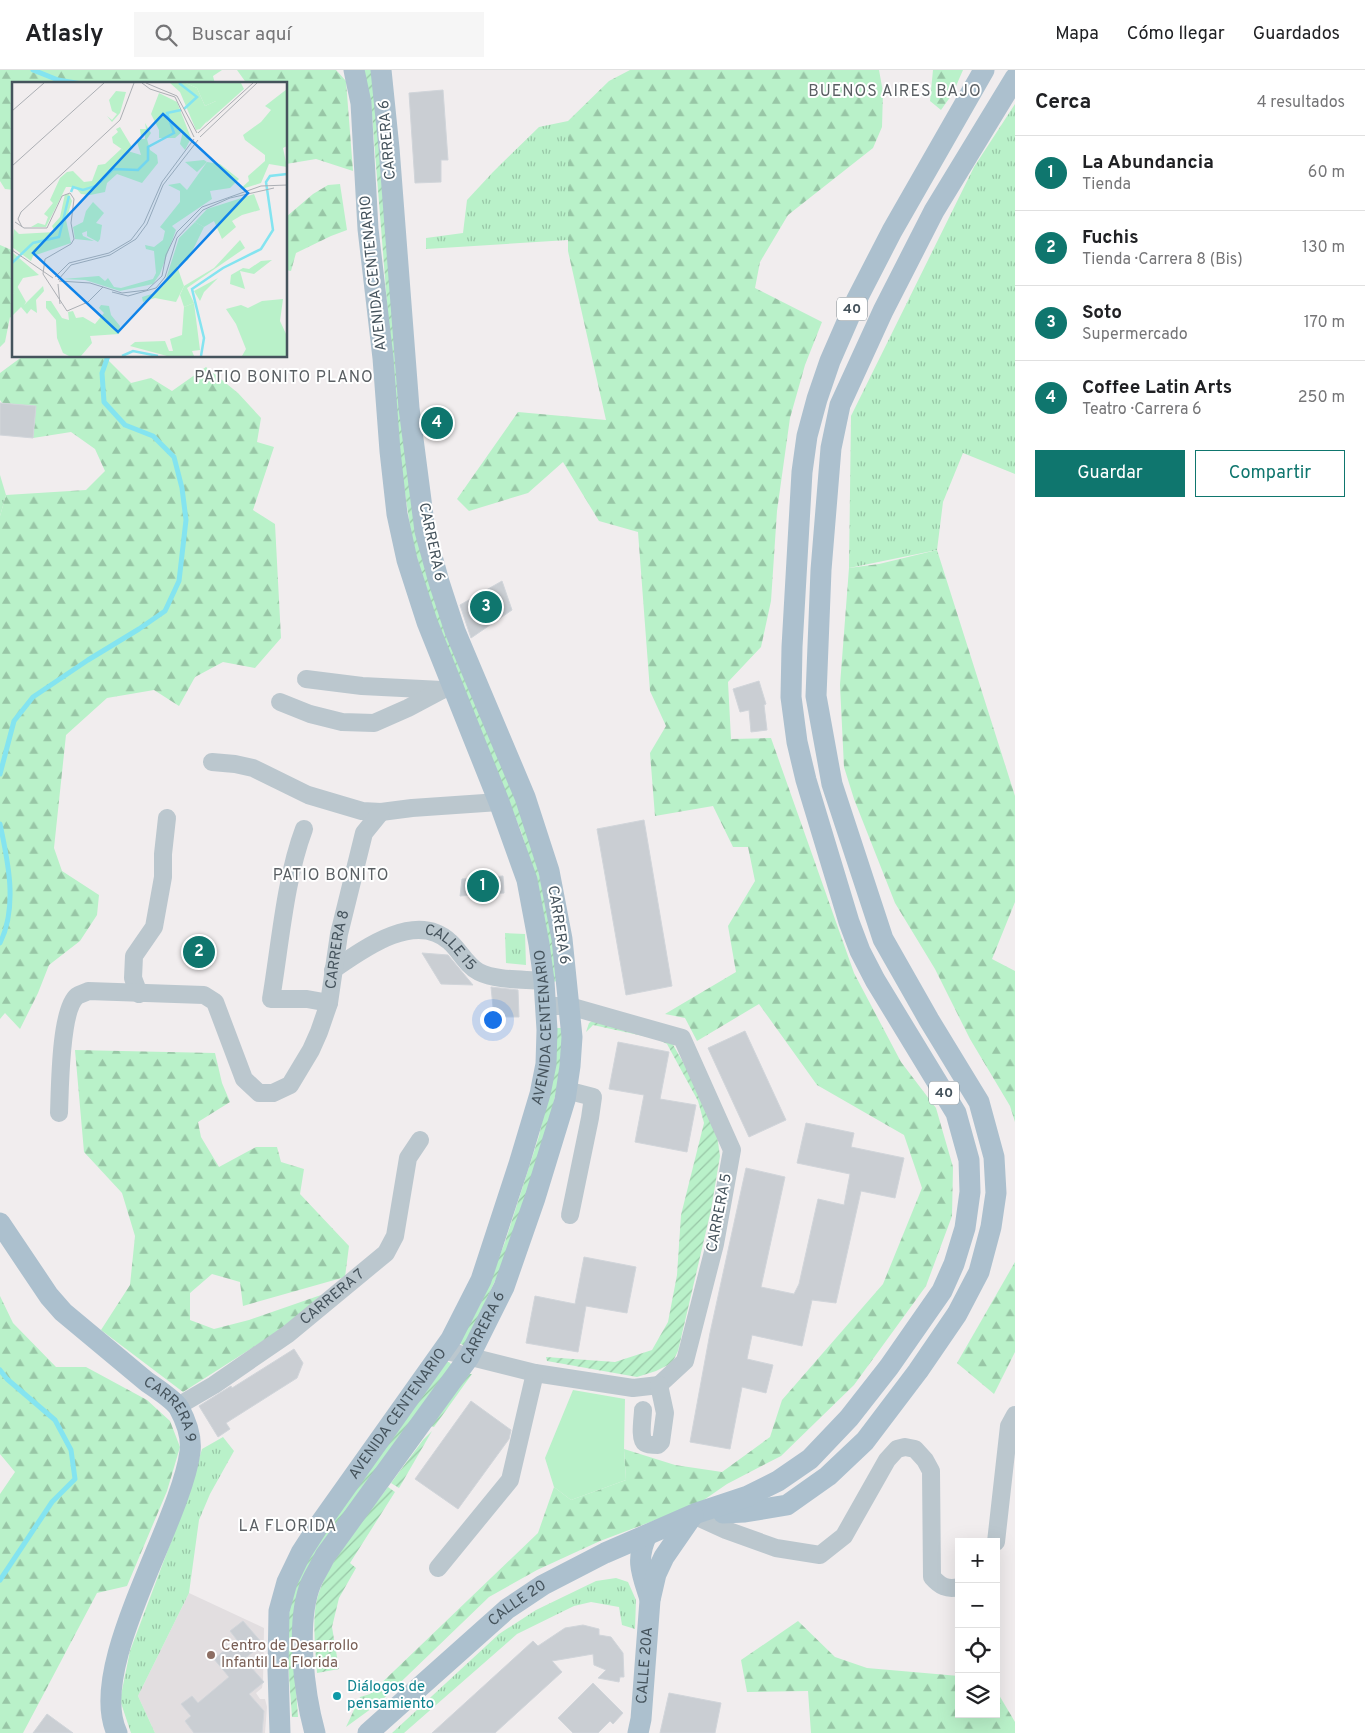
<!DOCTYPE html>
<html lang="es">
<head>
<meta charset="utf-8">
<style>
	:root { --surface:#fff; --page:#f6f6f6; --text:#202124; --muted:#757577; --line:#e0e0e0; --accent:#0f766e }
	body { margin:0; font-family:Overpass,sans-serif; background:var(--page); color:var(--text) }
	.controls { position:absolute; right:15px; bottom:15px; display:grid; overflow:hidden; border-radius:0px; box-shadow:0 5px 20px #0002 }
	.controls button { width:45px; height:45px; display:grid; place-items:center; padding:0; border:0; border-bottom:1px solid var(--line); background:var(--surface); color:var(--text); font:25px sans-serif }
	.you { position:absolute; left:492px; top:949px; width:18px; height:18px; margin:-12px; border:4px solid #fff; border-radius:50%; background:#1a73e8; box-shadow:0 0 0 8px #1a73e833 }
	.badge { display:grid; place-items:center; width:32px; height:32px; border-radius:50%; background:var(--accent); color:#fff; font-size:16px; font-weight:700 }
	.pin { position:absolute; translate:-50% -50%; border:2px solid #fff; box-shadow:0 1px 5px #0006 }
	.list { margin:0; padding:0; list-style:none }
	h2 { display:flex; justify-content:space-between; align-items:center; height:65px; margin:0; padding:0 20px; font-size:21px }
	h2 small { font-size:16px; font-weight:400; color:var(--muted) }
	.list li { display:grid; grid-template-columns:32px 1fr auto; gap:15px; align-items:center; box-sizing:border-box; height:75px; padding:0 20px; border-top:1px solid var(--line) }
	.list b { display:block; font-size:19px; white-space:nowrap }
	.list p { margin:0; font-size:16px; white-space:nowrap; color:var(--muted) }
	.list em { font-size:16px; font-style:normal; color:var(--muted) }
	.actions { display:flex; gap:10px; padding:15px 20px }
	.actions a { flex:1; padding:11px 0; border:1px solid var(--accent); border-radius:0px; text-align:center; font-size:18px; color:var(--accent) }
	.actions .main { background:var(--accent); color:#fff }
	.icon { flex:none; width:28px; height:28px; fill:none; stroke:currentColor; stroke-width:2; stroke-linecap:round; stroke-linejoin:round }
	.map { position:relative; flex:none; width:1015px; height:1663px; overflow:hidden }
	header { display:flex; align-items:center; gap:30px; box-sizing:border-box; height:70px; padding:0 25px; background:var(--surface); border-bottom:1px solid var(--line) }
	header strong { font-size:24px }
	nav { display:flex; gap:28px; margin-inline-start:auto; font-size:18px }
	.search { width:350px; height:45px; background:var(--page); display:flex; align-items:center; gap:12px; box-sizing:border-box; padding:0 18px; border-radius:0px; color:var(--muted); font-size:19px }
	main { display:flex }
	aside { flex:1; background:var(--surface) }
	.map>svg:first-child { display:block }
	.education { fill:#e2dee0 }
	.grass { fill:url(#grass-tufts) }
	.forest { fill:url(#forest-firs) }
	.park { fill:#b9f1c9 }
	.garden { fill:url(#garden-furrows) }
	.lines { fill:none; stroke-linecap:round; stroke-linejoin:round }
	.stream { stroke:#84e4f0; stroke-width:5 }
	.building { fill:#caced3; stroke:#d1d5da }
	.minor { stroke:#bbc7ce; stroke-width:18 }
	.major { stroke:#acc0ce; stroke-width:21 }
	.education-dot { fill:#8d6e63; stroke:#fff; stroke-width:2 }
	.culture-dot { fill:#0f9aa8; stroke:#fff; stroke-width:2 }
	.labels { text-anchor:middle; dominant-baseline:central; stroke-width:4; stroke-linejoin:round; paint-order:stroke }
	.shield { fill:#fff; stroke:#7d878d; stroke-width:1 }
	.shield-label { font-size:14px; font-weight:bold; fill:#45535c }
	.street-label { font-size:15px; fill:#45535c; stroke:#fff }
	.education-label { font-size:15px; fill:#785e54; stroke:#fff; text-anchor:start }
	.culture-label { font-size:15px; fill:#0d838f; stroke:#fff; text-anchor:start }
	.neighbourhood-label { font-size:16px; letter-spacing:1px; fill:#5a5f63; stroke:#fff }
	.inset-river { fill:none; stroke:#84e4f0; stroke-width:2.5 }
	.inset-road { fill:none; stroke:#acafb4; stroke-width:1 }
	.view { fill:#0f83e9; fill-opacity:0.15; stroke:#0f83e9; stroke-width:2.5 }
	.inset-edge { fill:none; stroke:#45535c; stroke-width:2.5 }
</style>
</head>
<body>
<header>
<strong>Atlasly</strong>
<div class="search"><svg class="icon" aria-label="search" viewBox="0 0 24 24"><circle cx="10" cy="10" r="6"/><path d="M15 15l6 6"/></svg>Buscar aquí</div>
<nav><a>Mapa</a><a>Cómo llegar</a><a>Guardados</a></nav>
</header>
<main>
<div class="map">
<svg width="1015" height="1663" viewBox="0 0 1015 1663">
	<defs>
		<pattern id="grass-tufts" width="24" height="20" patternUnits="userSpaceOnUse" patternTransform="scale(1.25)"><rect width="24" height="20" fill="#b9f1c9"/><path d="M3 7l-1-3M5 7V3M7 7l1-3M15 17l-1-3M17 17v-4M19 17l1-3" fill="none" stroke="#98c6a6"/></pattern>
		<pattern id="forest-firs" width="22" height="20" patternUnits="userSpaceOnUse" patternTransform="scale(1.25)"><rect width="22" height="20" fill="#b9f1c9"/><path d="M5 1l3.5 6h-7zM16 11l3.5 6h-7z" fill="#98c6a6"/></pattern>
		<pattern id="garden-furrows" width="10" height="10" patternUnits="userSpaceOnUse" patternTransform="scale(1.25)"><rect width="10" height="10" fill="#b9f1c9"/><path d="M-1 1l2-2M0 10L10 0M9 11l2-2" fill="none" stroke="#98c6a6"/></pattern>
	</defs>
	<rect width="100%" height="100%" fill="#f1edee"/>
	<!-- education -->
	<path class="education" d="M189,1523L264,1558L263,1612L262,1618L256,1623L260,1629H265L267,1637L265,1663H155L138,1626Z"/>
	<!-- grass -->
	<g class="grass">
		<path d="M1015,34V404L963,383L943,432L937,480L849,498L851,346L974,97Z"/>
		<path d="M568,51V170L426,179V168L463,163L467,130L493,102L539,57Z"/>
		<path d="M0,405L6,425L0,446Z"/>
		<path d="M505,863L525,864L526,895L506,893Z"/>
		<path d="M223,1367L234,1381L210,1424L199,1450L189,1523L138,1626L155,1663H131L120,1630L130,1581L184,1437L202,1379Z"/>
		<path d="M616,1508L628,1512L636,1530L635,1559L622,1555L619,1537L591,1532L574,1536L517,1564L404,1663H392L499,1564L536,1540L596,1511Z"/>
	</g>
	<!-- forest -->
	<g class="forest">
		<path d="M0,0H222L213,6L215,14H14V120L5,119L0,111Z"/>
		<path d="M237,0H336L346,11L353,101L316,89L286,94V14H247Z"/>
		<path d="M630,0H879L883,22L882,57L873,78L788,145L760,192L755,218L822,252L805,295L790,348L777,441L771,531L761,577L728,612L731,669L771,668L854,903L901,992L936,1038L953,1097L952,1146L926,1216L854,1315L781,1386L727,1414L698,1434L600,1471L537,1500L489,1527L379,1633L346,1657L360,1627L370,1624L538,1463L554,1417L571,1430L626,1410L624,1379L675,1395L722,1402L770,1367L782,1330L883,1214L922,1118L904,1065L817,1015L759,934L697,971L685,948L665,944L736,902L728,856L755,811L748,777H733L713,736L655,746L650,683L666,656L650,621L638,462L599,451L563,392L528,423L469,441L457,429L518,342L606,350L568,181V51L609,11Z"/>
		<path d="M933,0H963L953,23L941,40L930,31Z"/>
		<path d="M340,114L347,160L331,166L296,183L291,201L286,200V147L313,124L328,115Z"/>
		<path d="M0,175L14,181V250L10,247L5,272L0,277Z"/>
		<path d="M23,286H104L131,313L151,308L172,321L206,297L238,323L261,348L257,372L274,377L253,440L275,454L281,568L255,598L223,592L195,607L179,636L154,620L107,628L66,665L54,778L62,801L99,825L97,845L80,871L49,895L38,923L20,959L5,943L0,949V446L6,425L86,420L105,401L95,379L71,362L33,368L36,336L2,333L0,330V303Z"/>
		<path d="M937,480L1015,726V832L992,889L1015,901V1052L1010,1036L970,969L935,899L895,833L854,729L844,697L840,615L849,498L879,494Z"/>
		<path d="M75,980L215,983L222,1013L230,1032L198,1052L201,1067L219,1097L256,1077H277L281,1092L304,1099L300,1124L349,1176L345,1207L243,1236L240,1212L212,1204L190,1223V1250L214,1259L249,1250L321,1225L285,1257L183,1322L101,1260L130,1215L135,1166L122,1123L84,1082Z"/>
		<path d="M1015,1192V1282L994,1324L957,1293Z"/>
		<path d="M0,1226L13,1253L56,1297H86L147,1330L170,1351L180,1377L167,1421L127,1516L97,1523L23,1663H0V1424L15,1402L0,1384Z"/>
		<path d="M798,1551L835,1587L867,1598L959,1606V1644H996V1620L1015,1652V1663H811L808,1621L747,1622L741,1590Z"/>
	</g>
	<!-- park -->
	<path class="park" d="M573,1320L625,1329L624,1379L626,1410L571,1430L554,1417L545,1388Z"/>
	<!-- garden -->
	<g class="garden">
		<path d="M363,0H372L405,384L528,762L549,842L558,911L552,912L535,808L522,764L429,531L412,469L399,384L371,32Z"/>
		<path d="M594,950L672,973L708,1036L716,1058L720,1086L711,1140L678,1281L672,1293L656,1301L637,1307L547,1291L546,1287L615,1292L652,1280L668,1252L677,1205L681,1145L704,1053L698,1031L667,974L657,969L593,955L586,962L589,953Z"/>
		<path d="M556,958H563L559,1008L546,1068L512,1174L465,1276L459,1273L481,1233L505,1172L539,1066L552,1007Z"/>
		<path d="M447,1292H449L452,1295L328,1469L292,1566L298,1647H292L286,1566L292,1521L310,1483Z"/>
		<path d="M469,1304H472L434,1357L430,1356Z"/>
		<path d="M432,1361L399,1418L391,1413L423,1370Z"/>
		<path d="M388,1417L395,1422L350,1493L356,1498L339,1528L332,1557L339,1599L317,1603C316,1583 313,1561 315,1541C319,1499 363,1451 388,1417Z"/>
	</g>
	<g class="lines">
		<!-- stream -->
		<g class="stream">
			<path d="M33,0L58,10L82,14"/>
			<path d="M0,704L14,651L33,627L88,590L139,559L165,541L179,511L186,450L182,418L174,387L153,366L125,355L104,332L102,303L108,286"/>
			<path d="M0,754C8,791 18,837 0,873"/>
			<path d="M0,1300L7,1309L55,1350L71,1380L75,1409L52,1432L0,1510"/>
		</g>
	</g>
	<!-- building -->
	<g class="building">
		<path d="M443,20L448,90H441V112L415,113L409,23Z"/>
		<path d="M0,333L36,336L33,368L0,365Z"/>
		<path d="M502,511L512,540L471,568L460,535Z"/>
		<path d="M759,611L766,634L764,635L767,660L751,662L749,640L740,642L733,619Z"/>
		<path d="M644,750L672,916L626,925L597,759Z"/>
		<path d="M503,806L504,823L460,826L462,809Z"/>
		<path d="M422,883L448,885L473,915L441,914Z"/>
		<path d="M491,917L518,920L519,947H494Z"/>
		<path d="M745,961L786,1050L749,1067L708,978Z"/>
		<path d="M618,972L669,982L660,1029L696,1035L687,1082L635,1072L644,1025L609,1019Z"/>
		<path d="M806,1053L854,1063L851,1077L904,1088L895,1128L861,1121L836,1233L812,1230L802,1276L752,1265L747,1289L773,1295L766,1323L742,1317L730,1379L690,1372L710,1263L746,1098L785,1107L761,1217L794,1224L799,1214L818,1129L844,1135L850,1104L797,1093Z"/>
		<path d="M584,1187L636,1197L627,1243L586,1236L578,1282L526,1273L535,1226L575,1234Z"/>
		<path d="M294,1279L303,1293L297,1308L226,1353L230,1359L218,1367L199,1336L231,1316L232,1318Z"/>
		<path d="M471,1331L511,1360L509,1369L458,1439L415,1409Z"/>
		<path d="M243,1551L263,1574L244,1589L264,1612L249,1624L264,1641L262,1663H194L185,1651L191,1646L181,1634L192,1626L198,1633L229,1607L214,1589L237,1570L230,1561Z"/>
		<path d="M583,1555L599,1559V1565L611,1567L623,1583L624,1607H620L619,1612L598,1608L606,1600L594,1595L593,1584L552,1591L562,1602L495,1663H432L533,1571L538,1576L565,1558Z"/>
		<path d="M593,1613L623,1643L613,1654L610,1651L598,1663H573L558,1648Z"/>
		<path d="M669,1623L721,1633L715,1663H660Z"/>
		<path d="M47,1644L73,1663H33Z"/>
	</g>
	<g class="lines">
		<!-- minor -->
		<g class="minor">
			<path d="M306,609L362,616L442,620"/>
			<path d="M280,632L310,644L342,652L374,653L408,638L440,621"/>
			<path d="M212,692L235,694L253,698L308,725L362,741L381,742L412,738L499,732"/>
			<path d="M304,759C285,809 280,876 271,929H307L329,933"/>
			<path id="s1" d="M333,900C363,879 416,840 450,872C460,881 467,896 479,902C497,911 524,909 544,911"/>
			<path d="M139,924L133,908L134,886L154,857L163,807V784L167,748"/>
			<path d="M546,936H569L682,968L732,1080L715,1174L685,1291L659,1315"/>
			<path d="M566,1020L593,1027L590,1048L570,1145"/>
			<path id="s2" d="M59,1043C60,1019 60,940 77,926C80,924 85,923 88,921L204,925L215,932L244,1009L259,1023H273L290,1015L311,980L319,962L329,933L339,864L364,763L381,742"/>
			<path d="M443,1280L535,1303L633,1318L659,1315"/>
			<path id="s3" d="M178,1336L214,1315L288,1264L386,1183L395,1166L408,1088L420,1070"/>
			<path d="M643,1340C643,1347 639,1369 645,1373C648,1375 654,1375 658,1375L661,1372L665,1343L659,1315"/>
			<path d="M693,1445L726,1460L776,1478L820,1485L844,1466L887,1390L897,1379L905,1377L915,1379L925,1390L931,1401L932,1507C940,1516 947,1520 959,1517"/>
			<path d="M996,1472L1009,1356L1015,1345"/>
			<path d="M438,1498L510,1410L535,1303"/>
		</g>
		<!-- major -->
		<g class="major">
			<path id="s4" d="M0,1153L49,1226L63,1242C91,1265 119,1289 147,1312C156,1318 174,1330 179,1338C186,1351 192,1367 190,1382C180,1455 86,1597 117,1663"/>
			<path d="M723,1443L745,1442L787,1435L828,1406L865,1371L918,1301L957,1244L979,1202L991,1157L996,1123L994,1087L979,1032L929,950L883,869L832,714L816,626L821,500L831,378L840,335L883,241L934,141L1015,8"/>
			<path d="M647,1465C635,1490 642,1504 650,1529"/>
			<path id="s5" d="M280,1663L278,1600L279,1541L287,1512L301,1483L319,1455L451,1269L481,1210L519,1094L540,1024L546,994L547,960L544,911L539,874L527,810L499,732L427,552L407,490L397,444L390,381L383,288L368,159L361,33L354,0"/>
			<path id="s6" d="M315,1663C304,1623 295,1552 311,1513C315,1504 321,1495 325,1486L469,1287L504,1217L535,1128L565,1030L570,996L572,967L562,869L549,801L525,727L455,561L439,512L425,461L409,338L389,78L381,0"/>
			<path id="s7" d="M368,1663L507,1539L543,1515L605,1483L658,1460L697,1443L748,1426L778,1411L810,1389L849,1348L889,1297L942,1221L954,1194L965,1158L970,1122L969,1090L956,1043L875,910L860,881L849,852L806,710L797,672L791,627L792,577L802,402L807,366L817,329L830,291L857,229L892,161L984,0"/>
			<path id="s8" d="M638,1663L641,1649L650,1530L656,1504L664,1487L693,1445"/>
		</g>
	</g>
	<!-- markers -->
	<circle class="education-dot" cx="211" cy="1585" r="5"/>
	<circle class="culture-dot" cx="337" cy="1626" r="5"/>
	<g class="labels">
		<!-- shield labels -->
		<g class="shield">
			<rect x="837" y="227.5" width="30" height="23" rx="4"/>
			<rect x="929" y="1011.5" width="30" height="23" rx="4"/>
		</g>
		<g class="shield-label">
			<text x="852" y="239">40</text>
			<text x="944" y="1023">40</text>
		</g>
		<!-- street labels -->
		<g class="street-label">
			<text transform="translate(388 70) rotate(-95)">CARRERA 6</text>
			<text transform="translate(374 203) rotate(-96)">AVENIDA CENTENARIO</text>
			<text transform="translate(431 472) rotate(78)">CARRERA 6</text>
			<text transform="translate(558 855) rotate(81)">CARRERA 6</text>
			<text stroke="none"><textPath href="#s2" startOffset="542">CARRERA 8</textPath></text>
			<text stroke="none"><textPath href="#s1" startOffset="134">CALLE 15</textPath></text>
			<text stroke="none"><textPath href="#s5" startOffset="774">AVENIDA CENTENARIO</textPath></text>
			<text transform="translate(720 1143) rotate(-79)">CARRERA 5</text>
			<text stroke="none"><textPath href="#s3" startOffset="189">CARRERA 7</textPath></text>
			<text stroke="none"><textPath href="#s6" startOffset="460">CARRERA 6</textPath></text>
			<text stroke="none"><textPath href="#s4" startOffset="256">CARRERA 9</textPath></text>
			<text stroke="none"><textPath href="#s5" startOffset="354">AVENIDA CENTENARIO</textPath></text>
			<text stroke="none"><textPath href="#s7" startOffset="198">CALLE 20</textPath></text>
			<text stroke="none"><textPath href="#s8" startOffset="68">CALLE 20A</textPath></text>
		</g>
		<!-- education labels -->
		<g class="education-label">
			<text x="221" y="1576">Centro de Desarrollo<tspan x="221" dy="17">Infantil La Florida</tspan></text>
		</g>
		<!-- culture labels -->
		<g class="culture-label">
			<text x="347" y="1617">Diálogos de<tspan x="347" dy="17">pensamiento</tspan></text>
		</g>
		<!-- neighbourhood labels -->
		<g class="neighbourhood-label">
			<text x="895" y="22">BUENOS AIRES BAJO</text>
			<text x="284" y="308">PATIO BONITO PLANO</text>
			<text x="331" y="806">PATIO BONITO</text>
			<text x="288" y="1457">LA FLORIDA</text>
		</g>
	</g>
	<!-- overview -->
	<g transform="translate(12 12)">
		<rect width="275" height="275" fill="#f1edee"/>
		<path d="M174,1H229L232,7L194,41L204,19L193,24L185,6ZM104,9L114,10L108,31L100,40L95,34L100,38L105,32L100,29L97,18ZM108,45L120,65L114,70L101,61L100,55L106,50L104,47ZM192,78L195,80L185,90L173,80ZM242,112L248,128L230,133L220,139L224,145L210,157L202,139L192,145L183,140L195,127ZM228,158L233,166L175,206L182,221L172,225L168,213L172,204L202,186ZM5,204L14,220L12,223L31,204L32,209L24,218L25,231L19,227L15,232L9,225L0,234V214Z" fill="#b9f1c9"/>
		<path d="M158,1H174L185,6L193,24L204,19L210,22L188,47L184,48L168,10ZM275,7V64L271,66L275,85L257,82L249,101L227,108L237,99L236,94L253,79V73L233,58L231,53L249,40L259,28L253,24ZM147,11L165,20L179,56L173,68L168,62L171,49L163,56H147V48L139,32ZM133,41L139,51L135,57L138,68L145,73L146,81L130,101L105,92L95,101L93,110L78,113L69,112L63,105H54L34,145H19L26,141L33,143L36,135L32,132L41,121L38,118L48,96L55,90L61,89L72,100L80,99L86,83L93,82L109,67L129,73L125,60L126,57H133V53L129,55L128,47H134ZM195,80L208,82L227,97L218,106L198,109L200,117L160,144L164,148L148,192L141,202L108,209L73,198L51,197L87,194L93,199L96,196L102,205L109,206L141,197L144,191L142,169L134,167L133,163L142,165L151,158L153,149L148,145L168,120V109L156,103L168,101L175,108ZM53,112H57L60,119L54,138L59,161L21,174L19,179L0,165L2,147L7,152L43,150L40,144L48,135ZM81,120L92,131L84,141L90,143L88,157L86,160L75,154V149L70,151L71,154L82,159L63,157L61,145L71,140L74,129ZM183,140L192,145L176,178L165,184L172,204L164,220L143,216L131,220L130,215L143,211L152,203L167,156ZM0,170L27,193L11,196L0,214ZM260,178L242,192L228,189L233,207L218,202L219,193L231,186L237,187L249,179ZM271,217L268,239L275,254V274H230L234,267L224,242L214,227L229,223L236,226L250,219ZM34,219H39L50,236L57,238L56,230L61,229L64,236L71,235L83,242L92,231L87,226L89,223L97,224L99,233L108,244L107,252L78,254L80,261L69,274H57L51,271L45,256L44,238L34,226ZM182,221L188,268L180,269L182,274H155L118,264L123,260L153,259L157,269H161L158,257L170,253L172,225Z" fill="#b9f1c9"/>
		<path d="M206,196L192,210L188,219L182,209Z" fill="#b9f1c9"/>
		<path class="inset-river" d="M167,1L185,15L172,27M59,110L61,105L71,108L84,104L101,87L126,88L136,78V65L162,51L155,31L169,28M0,181L21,161L47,155L57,114M110,274L121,269L146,274M189,274L192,256L180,207L211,186L249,167L261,148L254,100L258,94L275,92"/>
		<path class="inset-road" d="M130,1L138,7L163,15L182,55M134,1L165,14L185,51M0,29L32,1M186,51L241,1M188,55L245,1M0,84L92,1M3,140L12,146H35L50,114L58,111L62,117L59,141L62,157L59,162L33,177L31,192L55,229L76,220L91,205M10,145L6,137L9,130L108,38L122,1M0,168L41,196M43,195L57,181L97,171L119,158L132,141L150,100L182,57M46,198L59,183L98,173L124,157L135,142L151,103L186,58M47,199L78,201L110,211L135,208L150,194L154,173L165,150L190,125L249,104L275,103M46,202L48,222M100,210L116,214L144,206L153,195L165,156L191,128L218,116L262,106"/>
		<path class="view" d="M151,32L236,111L106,250L21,171Z"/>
		<rect width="275" height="275" class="inset-edge"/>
	</g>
</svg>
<div class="controls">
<button>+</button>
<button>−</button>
<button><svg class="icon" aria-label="locate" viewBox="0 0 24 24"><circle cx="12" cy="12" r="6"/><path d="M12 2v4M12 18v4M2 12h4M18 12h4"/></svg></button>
<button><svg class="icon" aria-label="layers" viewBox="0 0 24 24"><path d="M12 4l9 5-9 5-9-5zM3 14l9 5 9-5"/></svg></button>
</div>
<div class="you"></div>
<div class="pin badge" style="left:483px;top:816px">1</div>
<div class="pin badge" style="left:199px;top:882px">2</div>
<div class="pin badge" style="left:486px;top:537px">3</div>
<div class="pin badge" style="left:437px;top:353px">4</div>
</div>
<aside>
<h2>Cerca<small>4 resultados</small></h2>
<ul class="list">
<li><span class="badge">1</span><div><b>La Abundancia</b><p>Tienda</p></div><em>60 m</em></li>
<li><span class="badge">2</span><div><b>Fuchis</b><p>Tienda · Carrera 8 (Bis)</p></div><em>130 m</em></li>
<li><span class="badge">3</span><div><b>Soto</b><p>Supermercado</p></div><em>170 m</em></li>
<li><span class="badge">4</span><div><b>Coffee Latin Arts</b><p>Teatro · Carrera 6</p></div><em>250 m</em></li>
</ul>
<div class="actions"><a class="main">Guardar</a><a>Compartir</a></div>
</aside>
</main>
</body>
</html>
